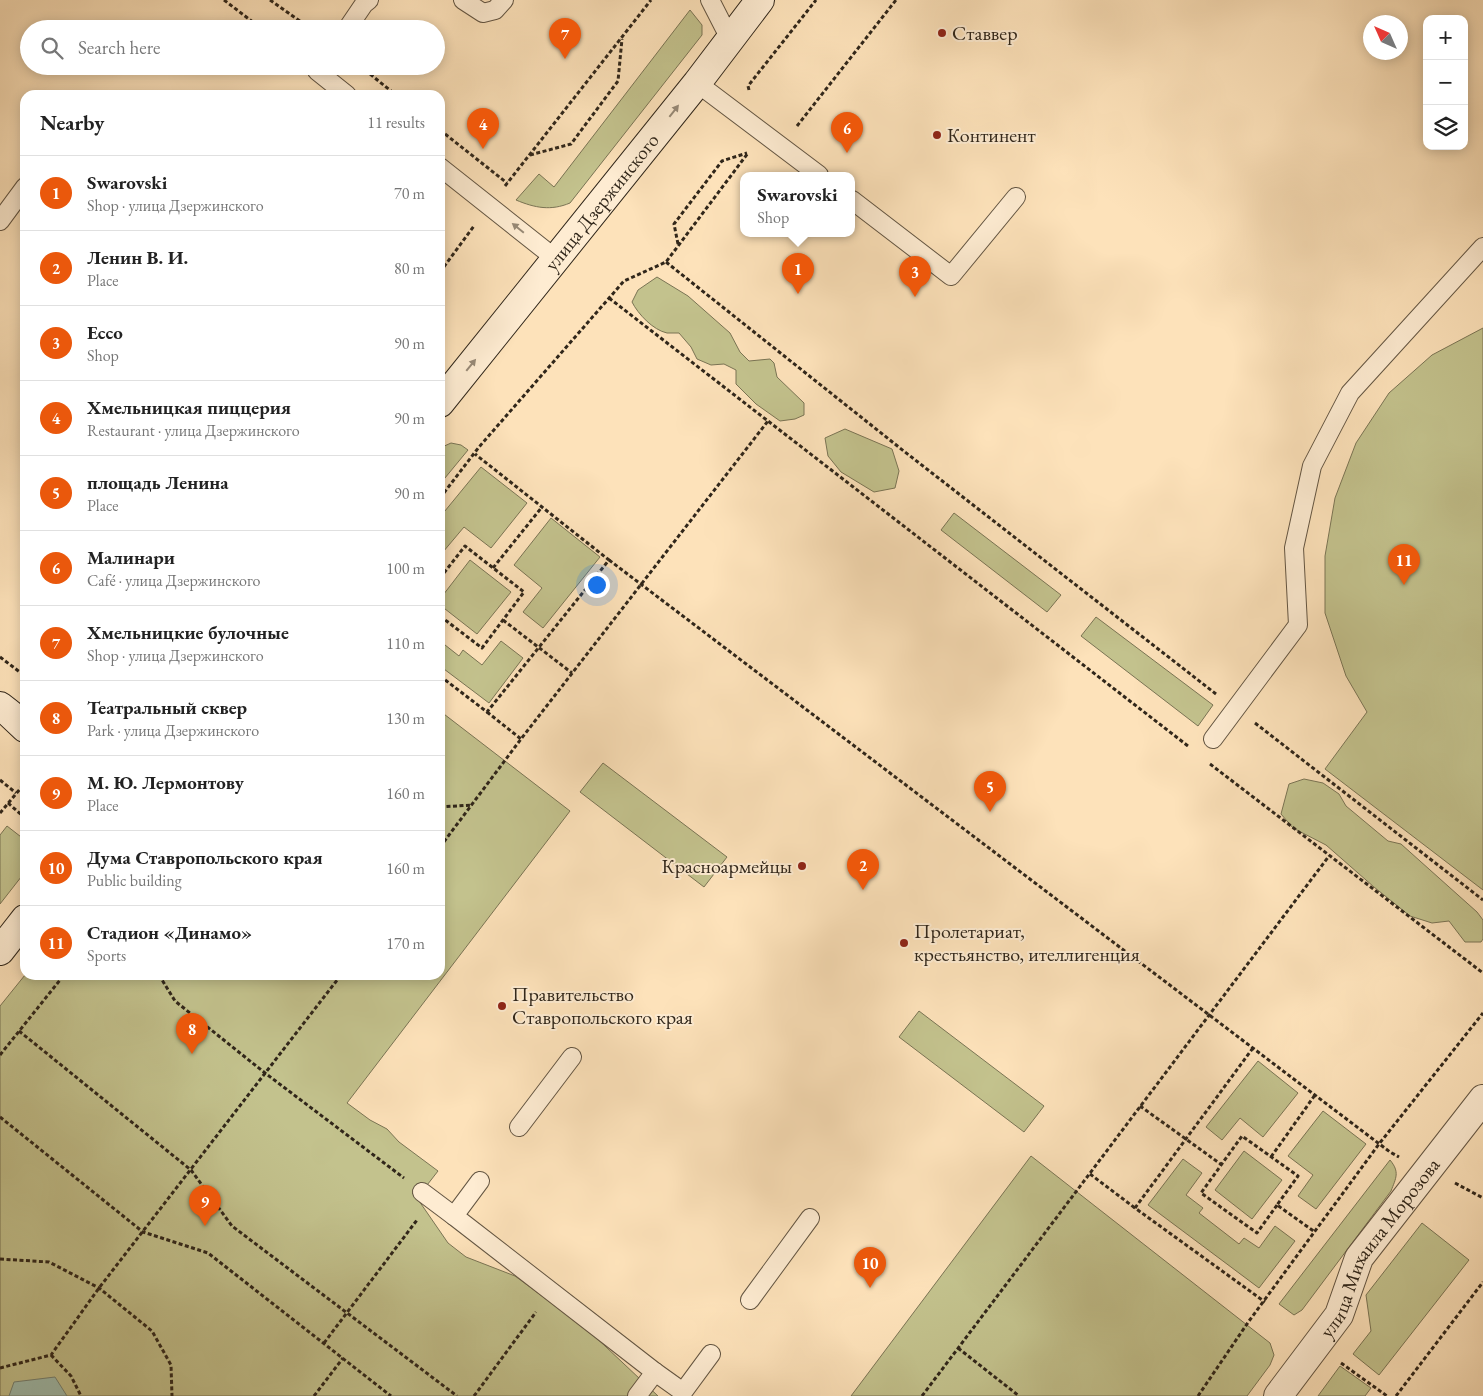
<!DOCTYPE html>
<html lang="en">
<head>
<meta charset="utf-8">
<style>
	:root { --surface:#fff; --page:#f6f6f6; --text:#222; --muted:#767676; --line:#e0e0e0; --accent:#ea580c }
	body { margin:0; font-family:"EB Garamond",serif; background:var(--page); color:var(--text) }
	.controls { position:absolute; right:15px; top:15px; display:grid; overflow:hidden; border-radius:10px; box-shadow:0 2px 12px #0003 }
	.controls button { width:45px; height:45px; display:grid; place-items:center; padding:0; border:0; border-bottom:1px solid var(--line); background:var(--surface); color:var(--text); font:25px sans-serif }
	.compass { position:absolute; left:1363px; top:15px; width:45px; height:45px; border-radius:50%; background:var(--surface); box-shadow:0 2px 12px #0003; rotate:315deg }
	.you { position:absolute; left:596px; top:584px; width:18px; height:18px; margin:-12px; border:4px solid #fff; border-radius:50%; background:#1a73e8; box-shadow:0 0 0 8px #1a73e833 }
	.badge { display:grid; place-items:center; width:32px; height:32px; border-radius:50%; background:var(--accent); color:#fff; font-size:16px; font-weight:700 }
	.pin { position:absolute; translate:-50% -41px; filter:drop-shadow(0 1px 2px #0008) }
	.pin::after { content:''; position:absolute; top:26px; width:18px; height:15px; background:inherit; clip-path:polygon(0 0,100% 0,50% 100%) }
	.popup { position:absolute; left:740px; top:172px; width:115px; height:65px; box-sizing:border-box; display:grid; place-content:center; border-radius:10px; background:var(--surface); filter:drop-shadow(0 1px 4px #0005); font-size:16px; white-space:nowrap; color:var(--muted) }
	.popup b { font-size:19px; color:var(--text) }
	.popup::after { content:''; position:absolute; left:50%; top:100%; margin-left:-10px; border:10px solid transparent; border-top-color:var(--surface) }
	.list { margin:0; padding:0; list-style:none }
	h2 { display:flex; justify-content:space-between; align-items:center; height:65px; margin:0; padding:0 20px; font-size:21px }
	h2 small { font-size:16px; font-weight:400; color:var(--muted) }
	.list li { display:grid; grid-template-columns:32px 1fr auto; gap:15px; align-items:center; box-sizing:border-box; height:75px; padding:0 20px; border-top:1px solid var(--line) }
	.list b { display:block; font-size:19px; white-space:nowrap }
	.list p { margin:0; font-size:16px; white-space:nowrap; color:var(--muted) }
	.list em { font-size:16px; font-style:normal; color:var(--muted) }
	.icon { flex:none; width:28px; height:28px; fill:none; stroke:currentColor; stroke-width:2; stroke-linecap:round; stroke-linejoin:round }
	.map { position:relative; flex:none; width:1483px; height:1396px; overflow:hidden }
	.search { position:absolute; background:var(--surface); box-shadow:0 2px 12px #0003; left:20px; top:20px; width:425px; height:55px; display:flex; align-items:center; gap:12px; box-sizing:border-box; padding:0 18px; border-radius:28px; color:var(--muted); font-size:19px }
	.panel { position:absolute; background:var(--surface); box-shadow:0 2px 12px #0003; left:20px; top:90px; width:425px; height:890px; border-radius:15px }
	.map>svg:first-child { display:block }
	.green { fill:#c3c28d; stroke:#7a7454 }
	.water { fill:#9fbeaf; stroke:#738173 }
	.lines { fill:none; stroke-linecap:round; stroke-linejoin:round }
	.lane-casing { stroke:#635542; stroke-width:20 }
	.street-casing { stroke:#635542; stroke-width:30 }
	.secondary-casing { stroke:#30261a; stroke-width:30 }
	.path { stroke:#30261a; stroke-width:3; stroke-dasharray:4 2.5; stroke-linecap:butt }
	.lane { stroke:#feecd2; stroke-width:18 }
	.street { stroke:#feecd2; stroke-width:28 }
	.secondary { stroke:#feecd2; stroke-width:28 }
	.oneway { fill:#978976 }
	.poi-dot { fill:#8f2418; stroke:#feecd2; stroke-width:2 }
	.labels { text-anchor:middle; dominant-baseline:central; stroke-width:4; stroke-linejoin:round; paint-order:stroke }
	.poi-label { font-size:20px; fill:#30261a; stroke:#feecd2; text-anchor:start }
	.street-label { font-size:20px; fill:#30261a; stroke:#feecd2 }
</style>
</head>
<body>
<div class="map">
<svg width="1483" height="1396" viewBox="0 0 1483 1396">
	<rect width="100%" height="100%" fill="#fde2ba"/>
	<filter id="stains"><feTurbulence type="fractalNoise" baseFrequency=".004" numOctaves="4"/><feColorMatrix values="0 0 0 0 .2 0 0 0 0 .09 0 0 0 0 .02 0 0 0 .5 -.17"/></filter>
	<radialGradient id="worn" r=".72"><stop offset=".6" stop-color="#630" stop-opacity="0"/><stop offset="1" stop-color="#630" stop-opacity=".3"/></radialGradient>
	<!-- green -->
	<g class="green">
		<path d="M690,10L702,25V35L570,203C551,211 535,208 516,200L539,174L554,187Z"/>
		<path d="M657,277L688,296L730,333L740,352L749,361L770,359L774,363L777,377L804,403V415L795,419L780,421L756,404L736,384V370L724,364L711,365L697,359L691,347L679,333C675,333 671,333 667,333C653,330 638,314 632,302L638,290Z"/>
		<path d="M1483,328V890L1325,769L1367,712L1346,676L1325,613V556L1335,498L1356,443L1389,393L1432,355Z"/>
		<path d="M845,429L892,449L899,471L895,488L874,492L841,472L828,456L825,438Z"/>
		<path d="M451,443L461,445L468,450L440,484V448Z"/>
		<path d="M481,467L527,503L491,548L464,527L443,552L440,549V517Z"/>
		<path d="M954,513L1061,595L1047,612L941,530Z"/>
		<path d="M551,518L600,557L543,628L523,612L542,588L514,565Z"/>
		<path d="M470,560L511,592L477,634L440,605V599Z"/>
		<path d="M1096,617L1213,705L1198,726L1081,636Z"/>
		<path d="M440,641L459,656L463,650L482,665L501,641L523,658L489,703L440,666Z"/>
		<path d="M440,711L570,811L347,1103L370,1120L387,1129L399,1142L438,1171L417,1198L448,1243L466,1257L515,1276L588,1330L658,1396H0V1006L25,975H440Z"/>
		<path d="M603,763L727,857L704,887L580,792Z"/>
		<path d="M1304,779L1323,783L1339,794L1346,806L1388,841L1401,844L1477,912L1483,920V939L1481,942H1465L1449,921L1432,923L1410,916L1374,887L1326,845L1293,828L1281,814L1289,784Z"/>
		<path d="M7,826L25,840V872L0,904V835Z"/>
		<path d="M919,1011L1044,1106L1024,1132L899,1037Z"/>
		<path d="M1258,1061L1298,1093L1263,1137L1240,1118L1222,1140L1206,1127Z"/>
		<path d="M1323,1111L1366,1144L1316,1209L1298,1196L1313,1175L1288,1156Z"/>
		<path d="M1244,1151L1282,1180L1252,1219L1215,1190Z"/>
		<path d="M1031,1156L1270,1343L1274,1355L1270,1365L1247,1396H851Z"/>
		<path d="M1183,1159L1202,1173L1186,1195L1203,1208L1199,1213L1239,1244L1244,1238L1259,1248L1275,1226L1295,1241L1259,1288L1148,1205Z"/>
		<path d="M1390,1160C1400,1172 1396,1178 1391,1191L1302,1310L1294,1315L1279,1304Z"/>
		<path d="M1422,1223L1469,1260L1379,1375L1353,1354L1371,1331L1366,1295Z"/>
		<path d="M1340,1366L1371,1388L1365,1396H1318Z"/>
	</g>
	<!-- water -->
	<path class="water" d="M55,1377L67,1396H9L14,1382Z"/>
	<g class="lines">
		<!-- lane casing -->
		<g class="lane-casing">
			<g id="lane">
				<path d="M463,0L483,13L495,10L504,0"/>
				<path d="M710,0L730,39"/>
				<path d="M347,29L364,4L369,0"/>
				<path d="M321,66L317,71L347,95"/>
				<path d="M697,83L819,175"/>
				<path d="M440,167L556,259"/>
				<path d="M852,200L951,276L1016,197"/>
				<path d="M0,221L25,187"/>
				<path d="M1213,739L1298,625L1294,548L1312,466L1350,393L1483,247"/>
				<path d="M519,1127L572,1057"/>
				<path d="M480,1181L454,1216L655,1372L683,1392L711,1354"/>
				<path d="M422,1192L454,1216"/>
				<path d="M750,1300L810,1218"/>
				<path d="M637,1396L655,1372"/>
			</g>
		</g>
		<!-- street casing -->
		<g class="street-casing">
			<g id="street">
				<path id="s1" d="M1278,1396L1339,1315L1359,1258L1483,1099"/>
			</g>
		</g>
		<!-- secondary casing -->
		<g class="secondary-casing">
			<g id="secondary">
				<path id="s2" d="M440,403L697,83L760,0"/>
				<path d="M0,706L9,713L25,728"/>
				<path d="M0,951L25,919"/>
			</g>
		</g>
		<!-- path -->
		<g class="path">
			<path d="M224,0L262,29"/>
			<path d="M270,0L311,29"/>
			<path d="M360,66L396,95"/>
			<path d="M749,90L748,86L816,0"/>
			<path d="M797,126L896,0"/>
			<path d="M440,130L507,183"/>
			<path d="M530,155L571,144L618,81L622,39"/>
			<path d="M505,186L651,0"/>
			<path d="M678,244L674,224L722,161L747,153"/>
			<path d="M666,262L905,452L1216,694"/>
			<path d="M440,272L474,226"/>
			<path d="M609,298L1188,746"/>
			<path d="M440,498L479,447L624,281L666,262L748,153"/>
			<path d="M609,560L1390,1152L1399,1157"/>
			<path d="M493,568L542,507"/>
			<path d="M440,578L465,546L524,592L482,648L440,616"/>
			<path d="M503,620L572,673"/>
			<path d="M0,657L25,676"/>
			<path d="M440,676L487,712L609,560L475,454"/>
			<path d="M487,712L521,739"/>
			<path d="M1255,723L1483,900"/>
			<path d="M1210,764L1483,973"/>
			<path d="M0,780L16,793"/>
			<path d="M8,803L25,818"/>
			<path d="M440,807L472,805"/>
			<path d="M0,813L25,783"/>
			<path d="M440,847L521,739L768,421"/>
			<path d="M159,975L175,1001L265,1073L404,1178"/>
			<path d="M19,1031L191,1170L232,1226L457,1396"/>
			<path d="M1253,1048L1135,1208L1265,1302"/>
			<path d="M0,1055L64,975"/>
			<path d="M1140,1106L1222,1165"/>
			<path d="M0,1117L143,1232L208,1253L391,1396"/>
			<path d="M1271,1157L1315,1095"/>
			<path d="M1090,1174L1135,1208"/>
			<path d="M1455,1183L1483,1198"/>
			<path d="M1277,1205L1257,1233L1201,1193L1242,1136L1298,1176L1277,1205L1315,1232"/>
			<path d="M0,1259L49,1262L99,1288L152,1331L171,1365L172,1396"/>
			<path d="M324,1343L417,1220"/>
			<path d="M958,1348L1019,1396"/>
			<path d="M51,1355L71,1376L81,1396"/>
			<path d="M1341,1363L1387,1396"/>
			<path d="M0,1368L51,1355L99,1288L341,975"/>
			<path d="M314,1396L343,1358"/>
			<path d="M474,1396L536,1312"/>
			<path d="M922,1396L1329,856"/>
			<path d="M1198,1396L1249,1321L1379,1144L1483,1013"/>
			<path d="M1396,1396L1483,1282"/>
		</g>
		<!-- lane -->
		<use href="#lane" class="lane"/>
		<!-- street -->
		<use href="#street" class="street"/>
		<!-- secondary -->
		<use href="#secondary" class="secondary"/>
	</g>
	<!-- one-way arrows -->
	<defs><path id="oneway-solid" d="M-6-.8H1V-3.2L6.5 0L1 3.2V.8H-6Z" transform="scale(1.25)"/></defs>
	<g class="oneway">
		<use href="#oneway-solid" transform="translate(674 111) rotate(-52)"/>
		<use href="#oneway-solid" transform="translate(518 228) rotate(-141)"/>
		<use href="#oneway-solid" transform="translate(471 365) rotate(-51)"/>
	</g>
	<!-- markers -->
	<g class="poi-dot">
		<circle cx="942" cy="33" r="5"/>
		<circle cx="937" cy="135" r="5"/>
		<circle cx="802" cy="866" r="5"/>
		<circle cx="904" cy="943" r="5"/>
		<circle cx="502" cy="1006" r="5"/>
	</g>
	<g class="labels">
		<!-- poi labels -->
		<g class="poi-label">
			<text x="952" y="33">Ставвер</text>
			<text x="947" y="135">Континент</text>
			<text x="792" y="866" text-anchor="end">Красноармейцы</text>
			<text x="914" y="931">Пролетариат,<tspan x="914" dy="23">крестьянство, ителлигенция</tspan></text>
			<text x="512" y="994">Правительство<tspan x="512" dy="23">Ставропольского края</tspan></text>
		</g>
		<!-- street labels -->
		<g class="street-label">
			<text stroke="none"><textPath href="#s2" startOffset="258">улица Дзержинского</textPath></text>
			<text stroke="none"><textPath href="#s1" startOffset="181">улица Михаила Морозова</textPath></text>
		</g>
	</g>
	<rect width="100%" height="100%" filter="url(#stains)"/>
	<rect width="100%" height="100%" fill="url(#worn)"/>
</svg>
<div class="controls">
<button>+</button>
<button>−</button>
<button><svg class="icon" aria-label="layers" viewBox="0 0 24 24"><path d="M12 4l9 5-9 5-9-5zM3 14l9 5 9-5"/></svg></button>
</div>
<svg class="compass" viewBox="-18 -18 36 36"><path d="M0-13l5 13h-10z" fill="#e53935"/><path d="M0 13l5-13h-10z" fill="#767676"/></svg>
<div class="you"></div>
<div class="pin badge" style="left:798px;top:294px">1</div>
<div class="popup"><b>Swarovski</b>Shop</div>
<div class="pin badge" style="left:863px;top:890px">2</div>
<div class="pin badge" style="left:915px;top:297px">3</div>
<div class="pin badge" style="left:483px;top:149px">4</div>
<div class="pin badge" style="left:990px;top:812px">5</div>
<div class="pin badge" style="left:847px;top:153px">6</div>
<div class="pin badge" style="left:565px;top:59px">7</div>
<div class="pin badge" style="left:192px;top:1054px">8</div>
<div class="pin badge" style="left:205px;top:1226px">9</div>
<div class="pin badge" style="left:870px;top:1288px">10</div>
<div class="pin badge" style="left:1404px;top:585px">11</div>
<div class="search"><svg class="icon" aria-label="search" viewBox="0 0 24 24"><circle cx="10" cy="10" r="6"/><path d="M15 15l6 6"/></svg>Search here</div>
<section class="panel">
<h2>Nearby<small>11 results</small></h2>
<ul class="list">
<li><span class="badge">1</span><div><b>Swarovski</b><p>Shop · улица Дзержинского</p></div><em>70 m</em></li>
<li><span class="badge">2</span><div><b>Ленин В. И.</b><p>Place</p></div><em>80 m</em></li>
<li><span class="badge">3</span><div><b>Ecco</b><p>Shop</p></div><em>90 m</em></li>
<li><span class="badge">4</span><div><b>Хмельницкая пиццерия</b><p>Restaurant · улица Дзержинского</p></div><em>90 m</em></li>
<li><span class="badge">5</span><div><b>площадь Ленина</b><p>Place</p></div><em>90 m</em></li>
<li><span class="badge">6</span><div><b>Малинари</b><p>Café · улица Дзержинского</p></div><em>100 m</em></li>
<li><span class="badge">7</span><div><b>Хмельницкие булочные</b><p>Shop · улица Дзержинского</p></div><em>110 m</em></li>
<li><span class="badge">8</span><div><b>Театральный сквер</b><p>Park · улица Дзержинского</p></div><em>130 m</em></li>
<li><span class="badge">9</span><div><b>М. Ю. Лермонтову</b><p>Place</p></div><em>160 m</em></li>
<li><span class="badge">10</span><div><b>Дума Ставропольского края</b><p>Public building</p></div><em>160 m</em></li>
<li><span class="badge">11</span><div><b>Стадион «Динамо»</b><p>Sports</p></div><em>170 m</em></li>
</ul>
</section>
</div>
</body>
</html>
